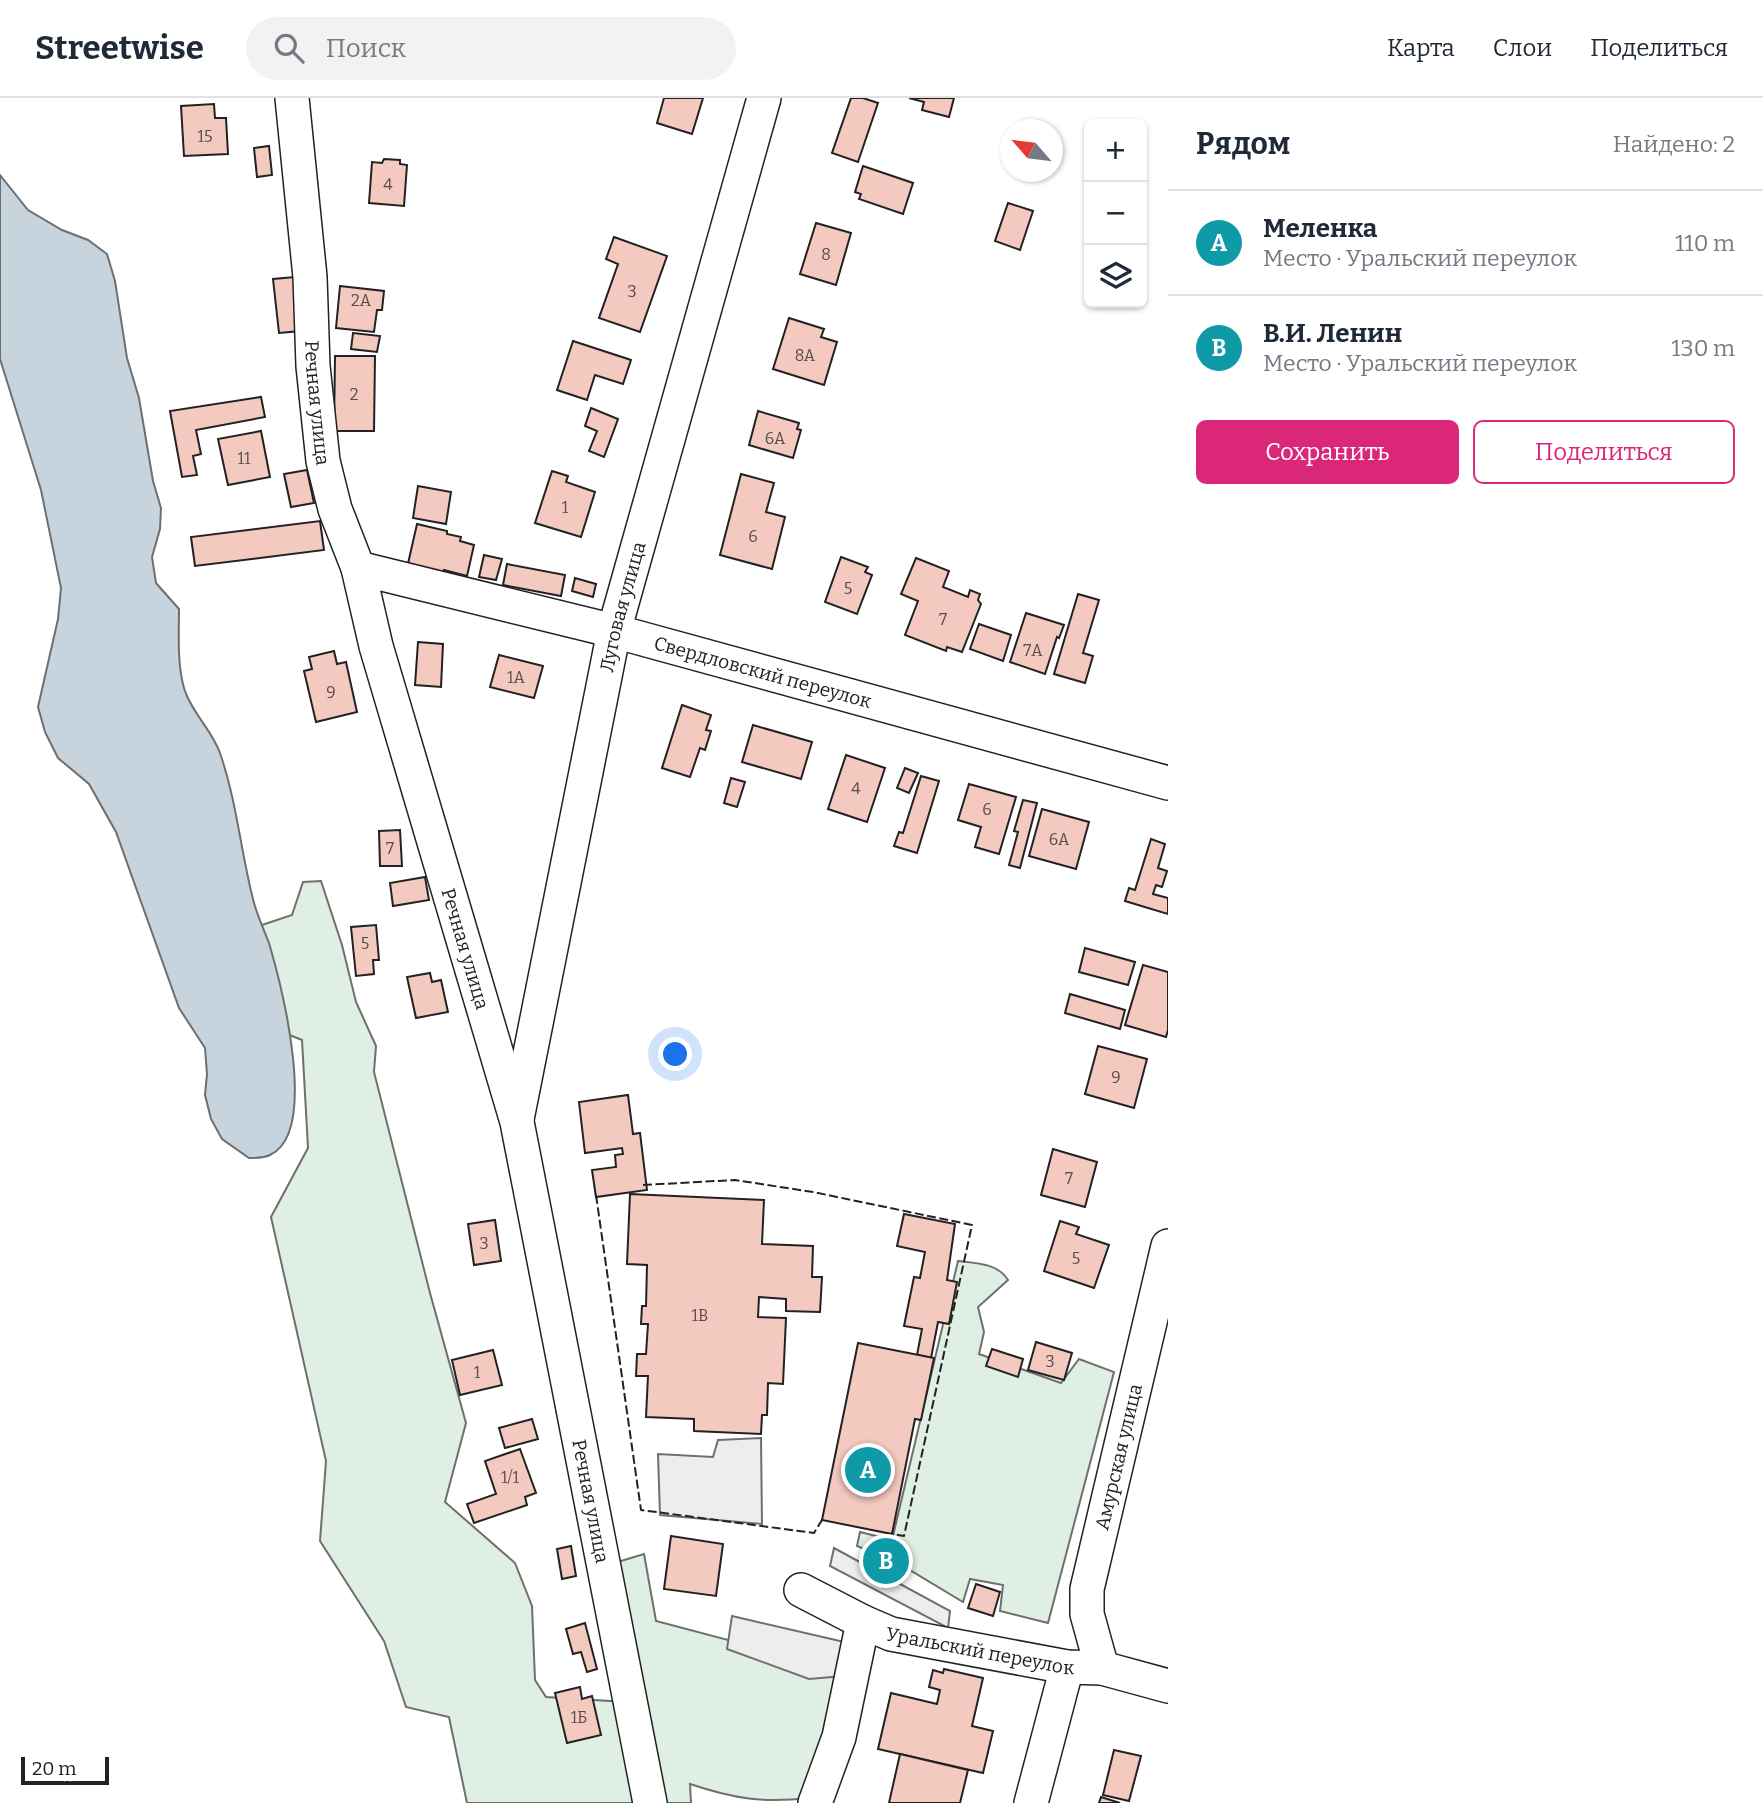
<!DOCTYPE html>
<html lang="ru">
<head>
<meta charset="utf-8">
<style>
	:root { --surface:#fff; --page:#f2f2f3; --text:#1f2937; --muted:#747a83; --line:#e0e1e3; --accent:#db2777 }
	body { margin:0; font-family:Bitter,serif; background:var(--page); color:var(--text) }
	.controls { position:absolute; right:21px; top:21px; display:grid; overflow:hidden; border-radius:10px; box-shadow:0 2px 5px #0004 }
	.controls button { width:63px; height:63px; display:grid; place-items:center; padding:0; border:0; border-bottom:2px solid var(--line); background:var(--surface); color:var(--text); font:35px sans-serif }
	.compass { position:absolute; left:1000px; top:21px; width:63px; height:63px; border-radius:50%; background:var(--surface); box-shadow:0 2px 5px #0004; rotate:298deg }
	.scale { position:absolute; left:21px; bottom:18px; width:88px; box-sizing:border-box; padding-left:7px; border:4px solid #222; border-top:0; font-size:19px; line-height:24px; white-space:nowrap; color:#222; -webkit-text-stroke:5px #fff; paint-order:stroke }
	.you { position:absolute; left:676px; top:957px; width:24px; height:24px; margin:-18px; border:5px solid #fff; border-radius:50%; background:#1a73e8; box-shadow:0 0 0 10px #1a73e833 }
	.badge { display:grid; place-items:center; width:46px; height:46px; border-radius:50%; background:var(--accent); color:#fff; font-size:23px; font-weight:700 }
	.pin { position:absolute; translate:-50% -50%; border:4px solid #fff; box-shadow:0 2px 7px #0006 }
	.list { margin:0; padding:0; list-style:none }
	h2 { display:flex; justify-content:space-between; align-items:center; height:91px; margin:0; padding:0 28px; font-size:30px }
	h2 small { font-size:23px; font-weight:400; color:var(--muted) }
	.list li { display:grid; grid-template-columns:46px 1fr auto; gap:21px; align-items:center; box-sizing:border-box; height:105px; padding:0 28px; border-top:2px solid var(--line) }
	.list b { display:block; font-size:26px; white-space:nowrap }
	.list p { margin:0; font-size:23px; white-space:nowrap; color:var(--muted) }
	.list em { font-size:23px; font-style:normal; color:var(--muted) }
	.actions { display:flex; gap:14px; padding:21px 28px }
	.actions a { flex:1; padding:16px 0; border:2px solid var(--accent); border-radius:10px; text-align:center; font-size:24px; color:var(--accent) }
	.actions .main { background:var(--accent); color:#fff }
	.icon { flex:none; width:38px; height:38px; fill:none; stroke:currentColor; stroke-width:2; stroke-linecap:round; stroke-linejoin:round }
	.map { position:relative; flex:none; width:1168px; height:1705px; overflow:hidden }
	header { display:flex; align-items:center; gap:42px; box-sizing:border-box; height:98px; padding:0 35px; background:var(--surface); border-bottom:2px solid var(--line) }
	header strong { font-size:33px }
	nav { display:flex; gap:38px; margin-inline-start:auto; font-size:24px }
	.search { width:490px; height:63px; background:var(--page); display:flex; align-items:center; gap:18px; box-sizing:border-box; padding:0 24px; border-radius:38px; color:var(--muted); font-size:26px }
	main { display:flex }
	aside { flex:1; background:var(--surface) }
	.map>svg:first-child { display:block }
	.green { fill:#e0efe3; stroke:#6f6f6f; stroke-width:2 }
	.parking { fill:#ededed; stroke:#6f6f6f; stroke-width:2 }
	.water { fill:#c7d3dd; stroke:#6f6f6f; stroke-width:2 }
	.building { fill:#f3c9c0; stroke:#222; stroke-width:2 }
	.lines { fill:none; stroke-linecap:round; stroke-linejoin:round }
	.minor-casing { stroke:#222; stroke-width:36 }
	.minor { stroke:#fff; stroke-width:33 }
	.fence { stroke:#222; stroke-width:2; stroke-dasharray:9 3.5; stroke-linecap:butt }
	.labels { text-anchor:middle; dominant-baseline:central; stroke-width:5; stroke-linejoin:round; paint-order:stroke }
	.number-label { font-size:16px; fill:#564c4a }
	.street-label { font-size:19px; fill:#222; stroke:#fff }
</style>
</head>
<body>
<header>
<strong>Streetwise</strong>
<div class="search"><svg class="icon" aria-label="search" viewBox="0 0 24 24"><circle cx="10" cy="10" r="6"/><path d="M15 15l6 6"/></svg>Поиск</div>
<nav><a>Карта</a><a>Слои</a><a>Поделиться</a></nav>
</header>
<main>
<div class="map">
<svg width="1168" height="1705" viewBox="0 0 1168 1705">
	<rect width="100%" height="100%" fill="#fff"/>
	<!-- green -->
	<g class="green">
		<path d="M321,783L342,847L356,904L376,948L374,974L430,1195L466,1325L445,1404L515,1465L532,1508L535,1582L546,1599L626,1604L645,1705H467L449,1619L406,1609L384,1543L320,1443L326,1363L271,1119L308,1050L302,942L230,913L238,835L292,817L303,784Z"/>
		<path d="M958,1163C975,1165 998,1165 1008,1182L978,1209L984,1234L979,1256L1061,1285L1079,1261L1114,1274L1048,1525L1000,1513L1003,1487L970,1481L963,1504L903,1468L857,1448L860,1434L892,1442Z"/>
		<path d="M644,1456L656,1523L842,1572L810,1700C762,1705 735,1701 690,1686L691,1705H660L611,1466Z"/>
	</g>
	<!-- parking -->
	<g class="parking">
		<path d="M761,1340L762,1426L660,1417L658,1356L713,1359L718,1342Z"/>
		<path d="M834,1450L950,1513L948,1530L830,1468Z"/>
		<path d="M732,1518L853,1546L843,1578L809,1581L727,1551Z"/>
	</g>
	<!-- water -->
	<path class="water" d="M0,77L28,112L62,132L88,142L107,156L115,183L127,260L139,300L153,383L161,410L160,431L152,459L156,485L179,511C179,536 177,565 184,590C191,614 212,632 220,655C237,704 241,756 254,805C258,819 264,832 269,845C281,886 320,1034 270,1057C264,1060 255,1060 249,1060L222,1041L211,1021L205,997L207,976L205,950L179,910L116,734L89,686L58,660L45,634L38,609L58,521L61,490L41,392L0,261Z"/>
	<!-- building -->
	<g class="building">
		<path d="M664,0H703L692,36L657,25Z"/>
		<path d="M851,0H863L878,5L858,64L832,55Z"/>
		<path d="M909,0H954L949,19L922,12L924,4Z"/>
		<path d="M214,6L215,20H226L228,56L184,58L181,8Z"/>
		<path d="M269,48L272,77L257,79L254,50Z"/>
		<path d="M384,61L400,62V66L407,67L404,108L369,105L372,64L382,65Z"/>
		<path d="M863,68L913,85L903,116L859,101L861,96L855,94Z"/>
		<path d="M1008,105L1033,113L1020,152L995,143Z"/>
		<path d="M816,125L851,135L836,187L800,176Z"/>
		<path d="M614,139L667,158L640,234L599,220L618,166L606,161Z"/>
		<path d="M295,179L301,233L279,235L273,181Z"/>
		<path d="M340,188L384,193L382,212H377L374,234L336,230Z"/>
		<path d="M789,220L824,231L821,239L837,244L824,287L773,271Z"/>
		<path d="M353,235L380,238L377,254L351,251Z"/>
		<path d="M573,243L631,262L623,286L595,277L587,302L557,292Z"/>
		<path d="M335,258H375L374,333H334Z"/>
		<path d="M261,299L265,319L196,332L201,356L193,358L197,377L182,379L170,313Z"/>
		<path d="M591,310L618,321L604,359L589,353L597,333L585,328Z"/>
		<path d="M758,313L799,325L797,331L801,332L793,360L749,347Z"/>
		<path d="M261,333L270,379L228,387L218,341Z"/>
		<path d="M307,372L314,405L291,409L284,376Z"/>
		<path d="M552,373L568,378L566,384L595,394L581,439L535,425Z"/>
		<path d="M741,376L774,385L766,414L785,419L772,471L720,457Z"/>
		<path d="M418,388L451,394L446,426L413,420Z"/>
		<path d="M320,423L324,452L195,468L191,439Z"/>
		<path d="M417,426L447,433V436L461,439L460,443L474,447L467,478L444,472L443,478L407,470Z"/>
		<path d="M484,457L502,461L496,482L479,479Z"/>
		<path d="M841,459L868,469L865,474L872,477L857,516L825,504Z"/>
		<path d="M916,460L949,473L943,489L968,499L970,492L980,496L978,502L981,506L962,554L947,549L946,553L905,537L918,503L901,496Z"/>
		<path d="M507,466L565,477L561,498L503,487Z"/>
		<path d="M575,480L596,486L593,499L572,493Z"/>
		<path d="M1078,496L1099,502L1083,555L1093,558L1085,585L1054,576Z"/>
		<path d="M1026,515L1064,527L1059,540L1057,539L1045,576L1010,564Z"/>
		<path d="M979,526L1011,537L1003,563L970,551Z"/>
		<path d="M418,544L443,546L441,589L415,587Z"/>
		<path d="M334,553L337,566L346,564L357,614L316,624L304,573L312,571L309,559Z"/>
		<path d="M499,557L543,568L534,600L490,589Z"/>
		<path d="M682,607L711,617L706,632L711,633L705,652L700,650L690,679L662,670Z"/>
		<path d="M753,627L812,644L801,681L742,664Z"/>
		<path d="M846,657L885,670L867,724L828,711Z"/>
		<path d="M905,670L918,675L909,695L897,690Z"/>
		<path d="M921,678L939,683L917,755L894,748L899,734L903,735Z"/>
		<path d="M731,680L745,684L737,709L724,705Z"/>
		<path d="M969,686L1016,699L999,756L975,749L981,729L958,722Z"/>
		<path d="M1023,702L1037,705L1020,770L1009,767L1018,734L1014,733Z"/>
		<path d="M1042,711L1089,724L1076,771L1029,758Z"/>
		<path d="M400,732L402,768H380L379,733Z"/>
		<path d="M1151,741L1165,746L1158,770L1167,773L1162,789L1156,787L1153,796L1168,800V816L1125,803L1129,790L1135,792Z"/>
		<path d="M425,779L429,802L393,808L390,785Z"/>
		<path d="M376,827L379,862H373L374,876L356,878L351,829Z"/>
		<path d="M1085,850L1135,864L1128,887L1079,874Z"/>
		<path d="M1143,867L1168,874V932L1166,939L1125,927Z"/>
		<path d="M430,875L432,884L441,882L448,914L416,920L407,879Z"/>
		<path d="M1070,896L1125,912L1120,931L1065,915Z"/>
		<path d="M1098,948L1147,961L1134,1010L1085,996Z"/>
		<path d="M628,997L633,1036L640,1035L647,1092L596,1099L592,1072L616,1069L615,1057L623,1056L622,1050L585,1055L579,1004Z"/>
		<path d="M1053,1051L1097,1064L1085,1109L1041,1097Z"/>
		<path d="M630,1096L764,1102L762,1146L813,1148L812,1179H822L820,1214L786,1213V1201L759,1199L758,1219L786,1220L783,1286L768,1285L767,1317H762L761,1336L694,1333V1321L646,1319L648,1278H636L637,1256H646L648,1226H641L642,1208H646L647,1167L627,1166Z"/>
		<path d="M904,1116L955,1126L947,1182L957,1184L949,1226L938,1224L931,1260L917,1257L922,1231L904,1228L914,1179L920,1180L925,1154L897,1148Z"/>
		<path d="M495,1122L501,1163L474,1167L468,1126Z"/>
		<path d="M1060,1123L1079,1129L1076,1136L1109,1147L1094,1190L1044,1173Z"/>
		<path d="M1036,1244L1072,1255L1064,1282L1028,1272Z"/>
		<path d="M858,1245L934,1260L921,1322L915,1321L892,1436L822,1422Z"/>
		<path d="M992,1251L1023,1261L1018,1279L986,1268Z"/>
		<path d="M493,1252L502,1287L460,1297L452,1262Z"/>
		<path d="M532,1321L538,1341L505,1350L499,1330Z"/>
		<path d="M520,1351L536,1395L525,1399L527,1407L474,1425L467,1406L496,1396L485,1363Z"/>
		<path d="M671,1438L723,1446L716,1498L664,1491Z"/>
		<path d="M571,1448L576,1478L562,1481L557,1451Z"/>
		<path d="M976,1486L1000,1494L993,1518L968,1510Z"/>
		<path d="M585,1525L597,1571L587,1574L581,1554L573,1556L566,1531Z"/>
		<path d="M944,1571L983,1580L972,1628L993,1633L983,1675L878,1651L891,1595L937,1606L940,1592L929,1589L933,1572L943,1575Z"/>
		<path d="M580,1589L582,1601L592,1598L601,1637L567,1645L555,1595Z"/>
		<path d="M1114,1652L1141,1658L1129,1703L1103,1697Z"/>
		<path d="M900,1656L968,1672L960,1705H889Z"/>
		<path d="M1101,1699L1120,1705H1099Z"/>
	</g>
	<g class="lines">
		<!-- minor casing -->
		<g class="minor-casing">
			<g id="minor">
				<path id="s1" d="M292,0L310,179L313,268L323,363L335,411L358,470L376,548L517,1024L650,1705"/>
				<path id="s2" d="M358,470L614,533L1168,685"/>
				<path id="s3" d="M517,1021L614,533L764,0"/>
				<path id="s4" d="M801,1492L863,1524L891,1536L1067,1569L1102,1570L1168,1588"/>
				<path id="s5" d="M1102,1570L1087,1516V1491L1168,1148"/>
				<path d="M815,1705L839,1639L863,1524"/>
				<path d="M1031,1705L1067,1569"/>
			</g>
		</g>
		<!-- minor -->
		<use href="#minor" class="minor"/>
		<!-- fence -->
		<g class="fence">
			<path d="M643,1087L735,1082L813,1094L972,1127L904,1438L892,1436"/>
			<path d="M596,1097L641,1412L814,1435L822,1422"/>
		</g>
	</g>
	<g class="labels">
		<!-- number labels -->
		<g class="number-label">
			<text x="205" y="38">15</text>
			<text x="388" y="86">4</text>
			<text x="826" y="156">8</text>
			<text x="632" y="193">3</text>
			<text x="361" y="202">2А</text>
			<text x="805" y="257">8А</text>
			<text x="354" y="296">2</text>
			<text x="775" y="340">6А</text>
			<text x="244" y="360">11</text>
			<text x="565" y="409">1</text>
			<text x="753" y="438">6</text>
			<text x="848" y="490">5</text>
			<text x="943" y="521">7</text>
			<text x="1033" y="552">7А</text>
			<text x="516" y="579">1А</text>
			<text x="331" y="594">9</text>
			<text x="856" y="690">4</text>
			<text x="987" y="711">6</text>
			<text x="1059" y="741">6А</text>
			<text x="390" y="750">7</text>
			<text x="365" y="845">5</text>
			<text x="1116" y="979">9</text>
			<text x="1069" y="1080">7</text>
			<text x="484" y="1145">3</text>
			<text x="1076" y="1160">5</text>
			<text x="700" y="1217">1В</text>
			<text x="1050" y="1263">3</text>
			<text x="477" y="1274">1</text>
			<text x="510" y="1379">1/1</text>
			<text x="579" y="1619">1Б</text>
		</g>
		<!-- street labels -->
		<g class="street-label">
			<text stroke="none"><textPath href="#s1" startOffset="306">Речная улица</textPath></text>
			<text stroke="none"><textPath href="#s3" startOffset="523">Луговая улица</textPath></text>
			<text stroke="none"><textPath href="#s2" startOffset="418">Свердловский переулок</textPath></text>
			<text stroke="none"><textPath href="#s1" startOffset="873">Речная улица</textPath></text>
			<text stroke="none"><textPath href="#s5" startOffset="217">Амурская улица</textPath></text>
			<text stroke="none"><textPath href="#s1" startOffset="1440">Речная улица</textPath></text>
			<text stroke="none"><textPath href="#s4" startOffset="191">Уральский переулок</textPath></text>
		</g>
	</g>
</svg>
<div class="controls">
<button>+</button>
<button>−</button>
<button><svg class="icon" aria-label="layers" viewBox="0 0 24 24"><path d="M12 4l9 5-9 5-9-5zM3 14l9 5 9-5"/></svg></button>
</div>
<svg class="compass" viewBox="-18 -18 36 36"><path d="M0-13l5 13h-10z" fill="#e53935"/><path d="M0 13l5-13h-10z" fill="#747a83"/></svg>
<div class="scale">20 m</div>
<div class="you"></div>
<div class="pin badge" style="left:868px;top:1372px;background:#0f9aa8">A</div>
<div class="pin badge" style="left:886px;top:1463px;background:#0f9aa8">B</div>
</div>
<aside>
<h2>Рядом<small>Найдено: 2</small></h2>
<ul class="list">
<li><span class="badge" style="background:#0f9aa8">A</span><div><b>Меленка</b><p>Место · Уральский переулок</p></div><em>110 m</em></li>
<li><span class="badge" style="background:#0f9aa8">B</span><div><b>В.И. Ленин</b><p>Место · Уральский переулок</p></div><em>130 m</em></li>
</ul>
<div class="actions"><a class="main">Сохранить</a><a>Поделиться</a></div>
</aside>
</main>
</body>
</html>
